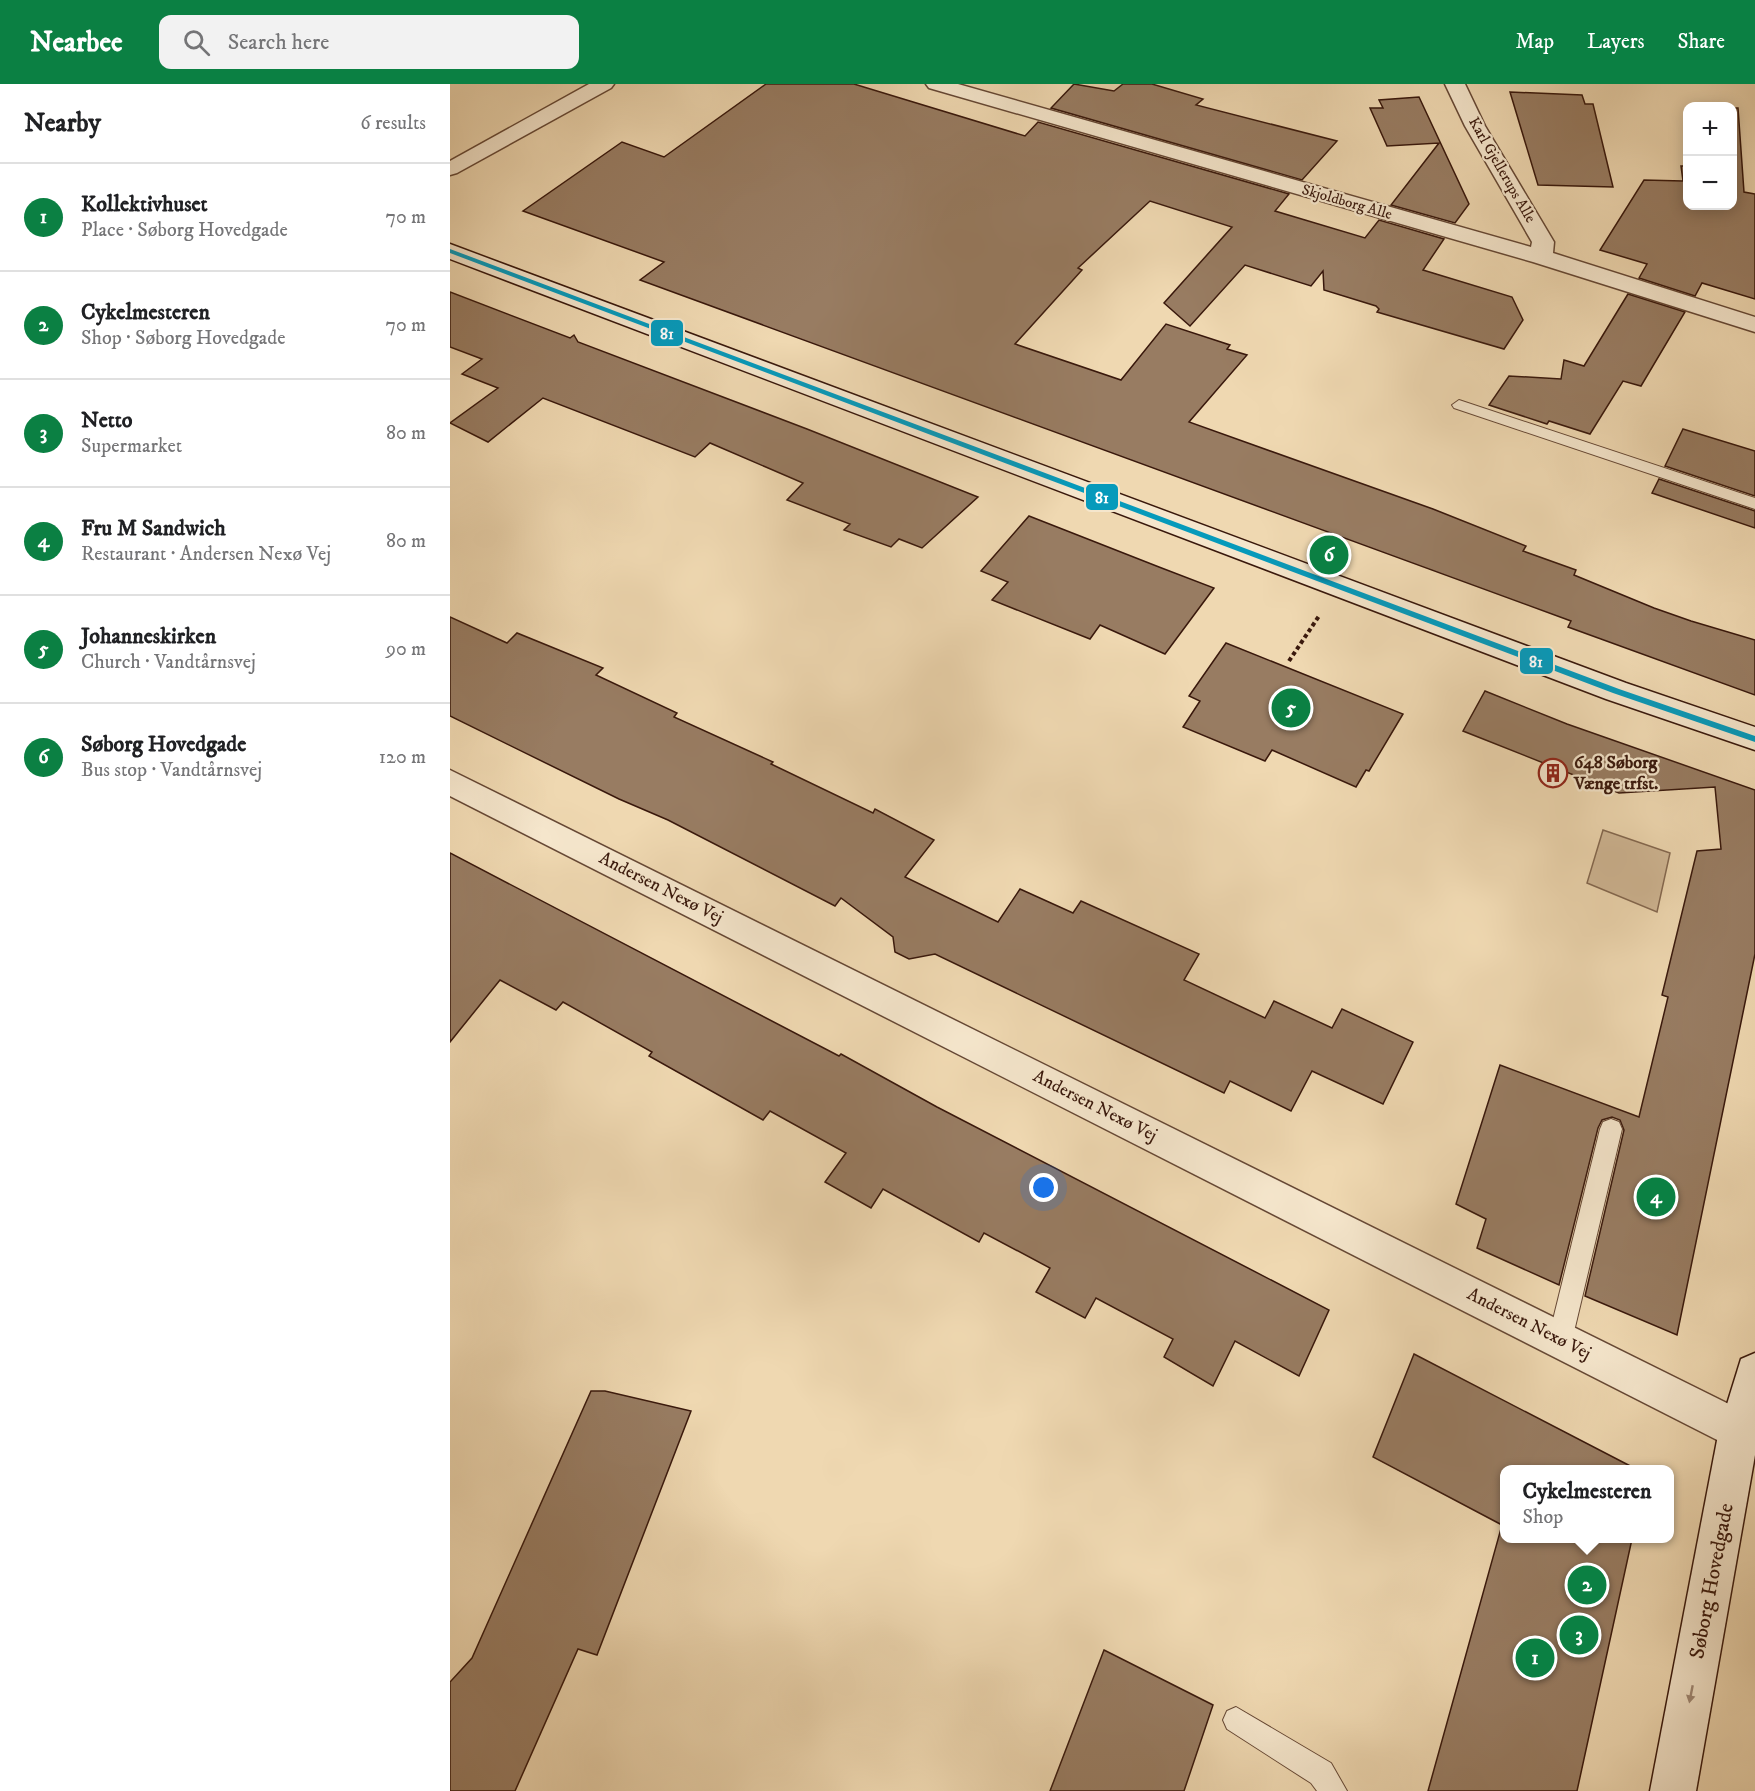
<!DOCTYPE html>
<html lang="en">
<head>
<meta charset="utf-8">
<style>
	:root { --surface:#fff; --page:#f2f2f2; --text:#202124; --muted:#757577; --line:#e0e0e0; --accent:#0b8043 }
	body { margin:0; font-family:"IM FELL DW Pica",serif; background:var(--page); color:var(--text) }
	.controls { position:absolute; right:18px; top:18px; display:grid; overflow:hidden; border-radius:12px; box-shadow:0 3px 15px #0003 }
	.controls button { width:54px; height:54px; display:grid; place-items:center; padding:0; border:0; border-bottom:2px solid var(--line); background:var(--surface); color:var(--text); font:30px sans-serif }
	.you { position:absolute; left:594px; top:1104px; width:21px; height:21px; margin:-15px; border:4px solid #fff; border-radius:50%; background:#1a73e8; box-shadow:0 0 0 9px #1a73e833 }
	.badge { display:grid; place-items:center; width:39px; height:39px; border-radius:50%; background:var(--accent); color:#fff; font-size:20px; font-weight:700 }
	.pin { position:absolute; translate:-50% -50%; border:3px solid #fff; box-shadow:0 2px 6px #0006 }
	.popup { position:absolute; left:1050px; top:1381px; width:174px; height:78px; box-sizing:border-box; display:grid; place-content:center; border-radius:12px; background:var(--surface); filter:drop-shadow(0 2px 4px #0005); font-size:20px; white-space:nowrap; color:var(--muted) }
	.popup b { font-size:22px; color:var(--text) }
	.popup::after { content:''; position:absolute; left:50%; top:100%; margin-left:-12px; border:12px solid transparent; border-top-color:var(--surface) }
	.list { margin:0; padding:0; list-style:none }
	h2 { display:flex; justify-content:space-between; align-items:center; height:78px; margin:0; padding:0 24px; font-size:26px }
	h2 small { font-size:20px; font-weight:400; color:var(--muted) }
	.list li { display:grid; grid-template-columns:39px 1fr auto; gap:18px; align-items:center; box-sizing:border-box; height:108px; padding:0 24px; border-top:2px solid var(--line) }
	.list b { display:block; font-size:22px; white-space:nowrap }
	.list p { margin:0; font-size:20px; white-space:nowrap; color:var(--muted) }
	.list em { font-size:20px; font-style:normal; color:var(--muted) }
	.icon { flex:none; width:33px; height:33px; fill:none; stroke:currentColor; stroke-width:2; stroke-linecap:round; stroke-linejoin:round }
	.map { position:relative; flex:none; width:1305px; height:1707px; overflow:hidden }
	header { display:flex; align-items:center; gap:36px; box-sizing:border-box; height:84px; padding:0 30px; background:var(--accent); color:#fff }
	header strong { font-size:28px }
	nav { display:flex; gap:33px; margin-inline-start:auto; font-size:21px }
	.search { width:420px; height:54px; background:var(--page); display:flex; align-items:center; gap:15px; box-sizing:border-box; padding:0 21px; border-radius:12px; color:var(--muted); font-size:22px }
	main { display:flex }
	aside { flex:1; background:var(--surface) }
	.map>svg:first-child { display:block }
	.green { fill:#d0b795; stroke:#846850; stroke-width:1.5 }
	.building { fill:#987c62; stroke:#39180c; stroke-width:1.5 }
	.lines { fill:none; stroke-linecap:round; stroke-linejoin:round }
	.lane-casing { stroke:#664835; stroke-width:2 }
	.street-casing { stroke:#664835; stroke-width:3 }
	.secondary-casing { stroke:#39180c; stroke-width:3 }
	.path { stroke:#39180c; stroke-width:4; stroke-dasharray:4 3; stroke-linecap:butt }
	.lane { fill:#f5e6cc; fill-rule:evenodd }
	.street { fill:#f5e6cc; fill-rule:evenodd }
	.secondary { fill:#f5e6cc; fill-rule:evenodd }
	.bus-1-casing { stroke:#f5e6cc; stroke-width:5 }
	.bus-1 { fill:#069abb; fill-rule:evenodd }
	.oneway { fill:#a08976 }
	.labels { text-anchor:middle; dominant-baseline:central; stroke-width:4.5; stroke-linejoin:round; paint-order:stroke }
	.far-street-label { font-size:15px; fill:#39180c; stroke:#f5e6cc }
	.poi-label { font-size:18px; font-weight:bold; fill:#39180c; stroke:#f5e6cc; text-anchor:start }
	.street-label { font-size:18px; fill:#39180c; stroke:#f5e6cc }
	.near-street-label { font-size:21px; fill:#39180c; stroke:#f5e6cc }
	.line-badge { stroke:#f5e6cc; stroke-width:2 }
	.badge-label { font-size:16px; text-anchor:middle; font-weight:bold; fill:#fff }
</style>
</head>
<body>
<header>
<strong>Nearbee</strong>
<div class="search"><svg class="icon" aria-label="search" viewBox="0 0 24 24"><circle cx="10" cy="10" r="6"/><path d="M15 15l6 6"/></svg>Search here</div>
<nav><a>Map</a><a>Layers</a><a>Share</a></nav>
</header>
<main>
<aside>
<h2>Nearby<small>6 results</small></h2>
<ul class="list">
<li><span class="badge">1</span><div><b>Kollektivhuset</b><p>Place · Søborg Hovedgade</p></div><em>70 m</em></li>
<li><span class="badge">2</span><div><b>Cykelmesteren</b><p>Shop · Søborg Hovedgade</p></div><em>70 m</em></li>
<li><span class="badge">3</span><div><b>Netto</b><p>Supermarket</p></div><em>80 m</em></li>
<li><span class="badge">4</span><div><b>Fru M Sandwich</b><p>Restaurant · Andersen Nexø Vej</p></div><em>80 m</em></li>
<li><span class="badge">5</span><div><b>Johanneskirken</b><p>Church · Vandtårnsvej</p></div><em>90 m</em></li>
<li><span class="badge">6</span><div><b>Søborg Hovedgade</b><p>Bus stop · Vandtårnsvej</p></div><em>120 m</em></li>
</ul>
</aside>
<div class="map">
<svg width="1305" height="1707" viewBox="0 0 1305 1707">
	<rect width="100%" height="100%" fill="#efd8b1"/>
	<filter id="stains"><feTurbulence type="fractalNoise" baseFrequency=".00333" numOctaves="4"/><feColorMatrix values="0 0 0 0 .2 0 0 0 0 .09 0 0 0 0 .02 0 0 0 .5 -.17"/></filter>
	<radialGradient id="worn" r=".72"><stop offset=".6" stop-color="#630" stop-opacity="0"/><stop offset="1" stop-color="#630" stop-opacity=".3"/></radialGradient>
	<!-- green -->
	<path class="green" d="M1153,746L1220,769L1207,828L1137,799Z"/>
	<!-- building -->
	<g class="building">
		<path d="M316,0H404L575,52L588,38L839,110L825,127L915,154L929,136L994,155L973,186L1062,213L1073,236L1054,265L927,228L929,225L926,222L874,206L873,187L861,202L795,181L740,242L714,219L782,143L700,117L628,184L632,186L565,260L671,296L716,240L780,261L777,265L797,271L739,338L983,425L1076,462L1073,467L1126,486L1124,491L1204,524L1241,537L1305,556V611L1118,543L1121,537L190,196L214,178L73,127L172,58L214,73Z"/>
		<path d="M624,0L664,7L673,0H702L753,15L746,21L887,57L852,96L601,24Z"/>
		<path d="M1060,8L1132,11L1135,20H1143L1163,103L1088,101Z"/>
		<path d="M969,13L1019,120L1005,139L941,121L989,59L937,62L920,24H933L929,16Z"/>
		<path d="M1282,24H1288L1294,108L1305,110V215L1252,199L1245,212L1189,194L1197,180L1150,166L1194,96L1233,97L1231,82H1237V79H1238V122H1282Z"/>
		<path d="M0,208L120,254L124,251L128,258L357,345L528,413L472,464L449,455L441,463L394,446L400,440L337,416L353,399L260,359L245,373L93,314L38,358L0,339L48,304L12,290L32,275L0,263Z"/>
		<path d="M1178,210L1235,228L1191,302L1173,297L1140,350L1099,337L1097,340L1039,321L1059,292L1111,295L1114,276L1134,282Z"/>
		<path d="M1233,345L1305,367V412L1215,382Z"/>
		<path d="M1209,395L1305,427V444L1202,409Z"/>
		<path d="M579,432L709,483L764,504L715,570L650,541L640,555L542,516L558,498L531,487Z"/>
		<path d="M0,533L57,559L67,549L153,584L146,591L227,629L224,633L323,678L321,680L423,729L425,725L484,756L455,793L548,838L570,805L623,829L631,817L749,870L734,896L815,934L824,917L882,944L892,925L963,958L933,1020L862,987L841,1027L780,997L774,1009L485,870L459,875L445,868L443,853L391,814L385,822L218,736L169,715L0,632Z"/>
		<path d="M776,559L953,630L919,687L916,686L906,703L822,666L815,677L733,643L750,617L739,612Z"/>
		<path d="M1035,607L1117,640L1305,706V870L1227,1251L1135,1212L1174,1046L1170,1036L1162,1033L1152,1036L1148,1044L1109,1201L1027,1164L1036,1135L1006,1120L1050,981L1189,1033L1218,913L1212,911L1247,767L1271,765L1265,703L1169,709L1013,647Z"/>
		<path d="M0,769L389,972L391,970L487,1023L879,1226L849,1292L785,1257L763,1302L714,1273L723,1255L646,1214L635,1234L586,1208L600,1184L534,1149L529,1158L433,1105L421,1124L375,1098L396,1069L320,1027L313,1036L199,972L202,968L113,918L106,926L50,896L0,958Z"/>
		<path d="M964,1270L1188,1386H1054V1455H1182L1127,1707H978L1052,1441L923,1373Z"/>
		<path d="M141,1307H155L241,1327L147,1571L128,1565L65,1707H0V1598L22,1574Z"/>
		<path d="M654,1566L763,1621L734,1707H600Z"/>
	</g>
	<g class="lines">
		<!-- lane casing -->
		<g class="lane-casing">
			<g id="lane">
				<path d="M1009,316L1305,414V425L1004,324L1002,321Z"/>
				<path d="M1161,1035L1169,1038L1172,1045L1122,1256L1118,1264L1110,1268L1102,1264L1098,1256L1150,1045L1153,1038Z"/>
				<path d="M786,1623L881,1679L897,1707H867L861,1699L777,1645L773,1636L777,1627Z"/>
			</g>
		</g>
		<!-- street casing -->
		<g class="street-casing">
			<g id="street">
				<path d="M139,0H164L161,4L7,89L0,91V77Z"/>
				<path d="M476,0H508L1081,163L1082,158L1015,42L995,0H1015L1035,42L1104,158L1103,169L1305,233V248L1083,178L479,4Z"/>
				<path d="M0,686L1303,1332V1360L1289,1366L1275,1360L0,712Z"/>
			</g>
		</g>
		<!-- secondary casing -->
		<g class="secondary-casing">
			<g id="secondary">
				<path d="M0,160L1176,599L1305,643V666L1156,615L0,175Z"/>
				<path d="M1305,1269V1371L1246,1707H1200L1269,1346L1291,1275Z"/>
			</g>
		</g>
		<!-- path -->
		<path class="path" d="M839,577L869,532"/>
		<!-- lane -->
		<use href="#lane" class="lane"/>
		<!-- street -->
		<use href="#street" class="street"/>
		<!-- secondary -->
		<use href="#secondary" class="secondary"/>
		<!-- bus-1 casing -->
		<g class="bus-1-casing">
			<path id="bus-1" d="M0,165L1169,605L1305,652V658L1163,609L0,169Z"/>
		</g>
		<!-- bus-1 -->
		<use href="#bus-1" class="bus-1"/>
	</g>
	<!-- one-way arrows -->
	<defs><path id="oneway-solid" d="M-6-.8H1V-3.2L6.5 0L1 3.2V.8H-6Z" transform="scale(1.5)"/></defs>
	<use class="oneway" href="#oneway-solid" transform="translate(1241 1610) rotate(101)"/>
	<!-- icons -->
	<defs>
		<g id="building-ring" transform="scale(1.5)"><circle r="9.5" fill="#f5e6cc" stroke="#8f2418" stroke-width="1.5"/><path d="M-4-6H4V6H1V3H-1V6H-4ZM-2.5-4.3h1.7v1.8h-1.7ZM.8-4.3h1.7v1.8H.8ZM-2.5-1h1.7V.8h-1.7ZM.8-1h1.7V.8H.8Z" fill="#8f2418"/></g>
	</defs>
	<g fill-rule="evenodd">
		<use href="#building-ring" x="1103" y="689"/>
	</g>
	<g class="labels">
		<!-- far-street labels -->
		<g class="far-street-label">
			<text transform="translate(1052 86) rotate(60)">Karl Gjellerups Alle</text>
			<text transform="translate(897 118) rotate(16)">Skjoldborg Alle</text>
		</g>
		<!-- poi labels -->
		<g class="poi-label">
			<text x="1124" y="679">648 Søborg<tspan x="1124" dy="21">Vænge trfst.</tspan></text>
		</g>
		<!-- street labels -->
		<g class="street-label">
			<text transform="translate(211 804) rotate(27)">Andersen Nexø Vej</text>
			<text transform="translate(645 1022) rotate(27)">Andersen Nexø Vej</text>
			<text transform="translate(1079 1240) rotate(27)">Andersen Nexø Vej</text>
		</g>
		<!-- near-street labels -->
		<g class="near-street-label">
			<text transform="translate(1262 1497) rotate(-79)">Søborg Hovedgade</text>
		</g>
	</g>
	<g class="line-badge">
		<rect x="200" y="235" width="34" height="28" rx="6" fill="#069abb"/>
		<rect x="635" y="399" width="34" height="28" rx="6" fill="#069abb"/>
		<rect x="1069" y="563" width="35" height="28" rx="6" fill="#069abb"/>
	</g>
	<g class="badge-label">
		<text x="217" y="255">81</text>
		<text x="652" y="419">81</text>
		<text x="1086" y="583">81</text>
	</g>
	<rect width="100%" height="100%" filter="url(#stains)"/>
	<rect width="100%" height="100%" fill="url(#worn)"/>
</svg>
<div class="controls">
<button>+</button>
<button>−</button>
</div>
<div class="you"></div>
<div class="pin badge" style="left:1085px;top:1574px">1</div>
<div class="pin badge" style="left:1137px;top:1501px">2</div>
<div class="popup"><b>Cykelmesteren</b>Shop</div>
<div class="pin badge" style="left:1129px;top:1551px">3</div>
<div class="pin badge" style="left:1206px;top:1113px">4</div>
<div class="pin badge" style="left:841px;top:624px">5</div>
<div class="pin badge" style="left:879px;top:471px">6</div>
</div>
</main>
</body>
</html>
